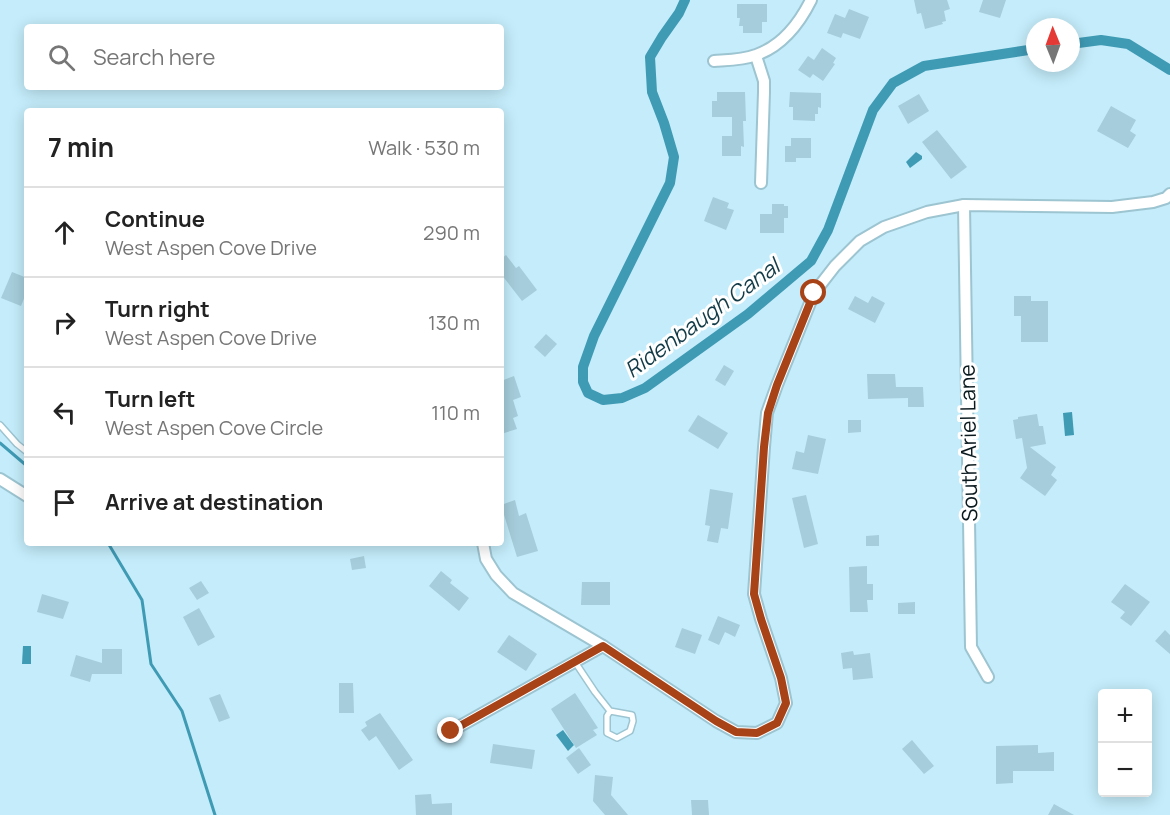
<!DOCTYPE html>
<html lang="en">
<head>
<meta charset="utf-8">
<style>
	:root { --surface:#fff; --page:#f6f6f6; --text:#222; --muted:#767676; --line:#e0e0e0 }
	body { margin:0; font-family:Manrope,sans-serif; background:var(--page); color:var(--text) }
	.controls { position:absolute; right:18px; bottom:18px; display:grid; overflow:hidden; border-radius:6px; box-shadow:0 3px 15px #0003 }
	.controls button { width:54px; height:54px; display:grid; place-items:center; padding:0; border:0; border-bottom:2px solid var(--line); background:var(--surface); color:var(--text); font:30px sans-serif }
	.compass { position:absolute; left:1026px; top:18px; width:54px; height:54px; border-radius:50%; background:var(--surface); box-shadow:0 3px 15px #0003; rotate:359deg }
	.stop { position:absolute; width:18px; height:18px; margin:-14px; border:4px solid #a84318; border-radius:50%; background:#fff }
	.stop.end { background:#a84318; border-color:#fff; box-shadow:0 2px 6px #0008 }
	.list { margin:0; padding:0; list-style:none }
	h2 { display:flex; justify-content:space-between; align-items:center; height:78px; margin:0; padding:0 24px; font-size:26px }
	h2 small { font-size:20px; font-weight:400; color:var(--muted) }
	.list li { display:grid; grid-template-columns:39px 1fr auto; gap:18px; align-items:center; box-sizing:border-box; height:90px; padding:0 24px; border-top:2px solid var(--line) }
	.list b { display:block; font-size:22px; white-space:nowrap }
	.list p { margin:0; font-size:20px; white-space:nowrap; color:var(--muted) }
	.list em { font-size:20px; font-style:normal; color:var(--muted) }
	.icon { flex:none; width:33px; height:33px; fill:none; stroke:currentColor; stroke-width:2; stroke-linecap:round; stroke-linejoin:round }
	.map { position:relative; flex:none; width:1170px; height:815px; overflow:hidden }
	.search { position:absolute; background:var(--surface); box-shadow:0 3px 15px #0003; left:24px; top:24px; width:480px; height:66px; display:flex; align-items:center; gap:15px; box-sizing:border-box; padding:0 21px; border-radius:6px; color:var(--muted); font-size:22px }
	.panel { position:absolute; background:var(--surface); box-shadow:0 3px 15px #0003; left:24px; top:108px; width:480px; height:438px; border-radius:6px }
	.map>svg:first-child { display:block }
	.water { fill:#3f9ab4 }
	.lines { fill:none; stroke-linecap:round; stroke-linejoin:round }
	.stream { stroke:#3f9ab4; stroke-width:3 }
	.canal { stroke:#3f9ab4; stroke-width:10 }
	.building { fill:#a6cddb }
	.lane-casing { stroke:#9cc4d1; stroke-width:8 }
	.street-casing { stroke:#9cc4d1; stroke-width:14 }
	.lane { stroke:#fff; stroke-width:5 }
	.street { stroke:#fff; stroke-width:10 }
	.route { stroke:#a84318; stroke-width:8 }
	.labels { text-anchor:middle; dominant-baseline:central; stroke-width:6; stroke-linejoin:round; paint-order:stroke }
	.street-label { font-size:21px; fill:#0a191e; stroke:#fff }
	.water-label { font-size:22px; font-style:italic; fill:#123b47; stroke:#fff }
</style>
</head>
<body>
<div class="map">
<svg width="1170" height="815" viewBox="0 0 1170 815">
	<rect width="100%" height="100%" fill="#c4ecfa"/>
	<!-- water -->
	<g class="water">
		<path d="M916,152L922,156V159L910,168L906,162Z"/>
		<path d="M1072,412L1074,435L1065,436L1063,413Z"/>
		<path d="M23,646H31V664H22Z"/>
		<path d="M563,730L574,745L568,751L556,735Z"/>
	</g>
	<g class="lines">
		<!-- stream -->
		<g class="stream">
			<path d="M0,443L27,466"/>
			<path d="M108,543L142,600L151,664L182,711L215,815"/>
		</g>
		<!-- canal -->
		<g class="canal">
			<path d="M685,0L679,13L662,37L650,57L652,92L664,123L674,157L670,183L594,336L583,367V382L588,393L603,400L622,398L645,388L748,314L811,261L828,230L873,110L893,83L924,66L1035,49"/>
			<path d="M1071,44L1101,40L1128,44L1170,70"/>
		</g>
	</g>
	<!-- building -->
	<g class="building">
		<path d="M914,0H947L950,9L944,11L946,21L942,22L943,24L925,29L921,13L917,14Z"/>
		<path d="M983,0H1006L1000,18L979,12Z"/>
		<path d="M737,4H767V22H762V33H743V26H739L740,18H737Z"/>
		<path d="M849,9L869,17L860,39L843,33L841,38L827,33L835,14L845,18Z"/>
		<path d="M822,48L836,58L833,63L835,64L823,81L813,74L810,78L798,70L808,56L814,60Z"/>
		<path d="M717,92H745L746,121H743L744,147L741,146V156H722V136H732V117H712V101H717Z"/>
		<path d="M790,92L821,93V108L818,107V114H815V121L793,120V107H789Z"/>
		<path d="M919,94L929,111L908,124L898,106Z"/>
		<path d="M1111,106L1136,120L1130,131L1136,135L1128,148L1097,131Z"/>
		<path d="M937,130L967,167L951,179L922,142Z"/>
		<path d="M791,138H811V158H796V162H785V146H791Z"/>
		<path d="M713,197L729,203L727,208L734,210L726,230L704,221Z"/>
		<path d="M772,204H784V206H788V218H784V233H760V214H772Z"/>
		<path d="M506,255L516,268L519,266L537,290L522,301L501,274V259Z"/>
		<path d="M12,272L27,278V291L21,306L1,298Z"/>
		<path d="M855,296L868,303L872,296L885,303L875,323L848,309Z"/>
		<path d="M1014,296H1031V301H1048V342H1021V316H1014Z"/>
		<path d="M546,334L557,344L545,357L534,347Z"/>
		<path d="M724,365L734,371L725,386L715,380Z"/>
		<path d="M867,374H895L896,387H923L924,407H908V398L868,399Z"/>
		<path d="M514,376L521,397L513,400L518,416L513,418L517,429L501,434V381Z"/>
		<path d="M1037,414L1039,426H1043L1046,444L1030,447L1056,467L1051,475L1057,480L1045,496L1020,478L1027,468L1022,438L1016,439L1013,420L1018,419V417Z"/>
		<path d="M698,415L728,433L718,449L688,431Z"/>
		<path d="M848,420H861V432L848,433Z"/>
		<path d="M808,435L826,439L818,474L792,469L796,451L804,453Z"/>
		<path d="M710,489L733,493L728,529L721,528L718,543L707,541L710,526L705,525Z"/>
		<path d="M806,495L818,544L804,548L792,498Z"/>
		<path d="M515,500L519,516L526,513L538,551L517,557L501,505Z"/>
		<path d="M879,535V546H866V536Z"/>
		<path d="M364,556L366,568L352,570L350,559Z"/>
		<path d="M867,566V584H873V600H867L868,612H850L849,567Z"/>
		<path d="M441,571L452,580L450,583L469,598L459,611L429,586Z"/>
		<path d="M201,581L209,593L197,600L189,588Z"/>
		<path d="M582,582H610V605H581Z"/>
		<path d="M1125,584L1150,602L1131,626L1120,618L1125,612L1111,602Z"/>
		<path d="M42,594L69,602L63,619L37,612Z"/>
		<path d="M915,602V614H898V603Z"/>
		<path d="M199,608L215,637L198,646L183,617Z"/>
		<path d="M718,616L740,625L735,637L725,632L719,645L708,640Z"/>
		<path d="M682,628L702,635L695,654L675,647Z"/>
		<path d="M1165,630L1170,635V654L1155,641Z"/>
		<path d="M509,635L537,654L526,671L497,652Z"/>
		<path d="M102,649H122V674H92L90,682L70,676L76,655L102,663Z"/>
		<path d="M853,651L854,655L870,653L873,678L853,680L852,668L843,669L841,653Z"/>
		<path d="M339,683H353L354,713H339Z"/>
		<path d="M575,693L598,728L593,730L597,735L576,748L551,709Z"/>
		<path d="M220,694L230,718L219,722L209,698Z"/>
		<path d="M380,713L413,760L399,770L376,736L369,741L361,730L367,726L365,722Z"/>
		<path d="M912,740L934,766L924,774L902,749Z"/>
		<path d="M493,744L535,750L532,769L490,763Z"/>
		<path d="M1038,745V753L1054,752V771H1013V783L996,784V746Z"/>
		<path d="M579,748L591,765L578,774L566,758Z"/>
		<path d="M595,775L613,777L611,795L628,815H605L593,801Z"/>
		<path d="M431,794L432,804L452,803V815H416L415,795Z"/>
		<path d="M691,800H708L709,815H692Z"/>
		<path d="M1054,804L1074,815H1048Z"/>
	</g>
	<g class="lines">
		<!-- lane casing -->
		<g class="lane-casing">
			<g id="lane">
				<path d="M0,425L17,444L27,452"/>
				<path d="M575,662L595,692L610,711L632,715L633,721L630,731L617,738L607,733V716L610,711"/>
			</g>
		</g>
		<!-- street casing -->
		<g class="street-casing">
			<g id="street">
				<path d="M756,56L764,81V92L761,183"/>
				<path d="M714,61C728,60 743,60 756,55C782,46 799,24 811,0"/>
				<path d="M964,205L971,647L988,677"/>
				<path d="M0,479L27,496"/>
				<path d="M483,543L486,559L496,575L513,593L603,646L716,721L736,732L757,733L777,723L786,703L781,678L761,619L754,594L764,447L767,413L777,385L814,293L835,266L860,241L884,227L927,212L964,205L1112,207L1153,202L1166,198L1170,194"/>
				<path d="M444,735L603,646"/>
			</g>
		</g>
		<!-- lane -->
		<use href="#lane" class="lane"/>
		<!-- street -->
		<use href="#street" class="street"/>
	</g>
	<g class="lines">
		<!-- route -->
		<path class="route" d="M451,731L603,646L716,721L736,732L757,733L777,723L786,703L781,678L761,619L754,594L764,447L768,413L777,385L814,293"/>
	</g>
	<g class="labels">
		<!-- street labels -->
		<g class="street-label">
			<text transform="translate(968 443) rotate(-91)">South Ariel Lane</text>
		</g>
		<!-- water labels -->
		<g class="water-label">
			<text transform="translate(702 318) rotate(-36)">Ridenbaugh Canal</text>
		</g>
	</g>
</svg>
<div class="controls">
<button>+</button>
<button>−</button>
</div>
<svg class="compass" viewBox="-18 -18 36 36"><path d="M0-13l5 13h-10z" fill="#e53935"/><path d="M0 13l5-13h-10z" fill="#767676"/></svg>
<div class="stop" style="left:814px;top:293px"></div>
<div class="stop end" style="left:451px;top:731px"></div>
<div class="search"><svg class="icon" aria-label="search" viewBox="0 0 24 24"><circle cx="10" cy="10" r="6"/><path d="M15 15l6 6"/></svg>Search here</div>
<section class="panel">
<h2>7 min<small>Walk · 530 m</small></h2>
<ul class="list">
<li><svg class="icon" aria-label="ahead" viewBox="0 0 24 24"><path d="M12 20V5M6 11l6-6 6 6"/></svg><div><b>Continue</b><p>West Aspen Cove Drive</p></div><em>290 m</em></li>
<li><svg class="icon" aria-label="right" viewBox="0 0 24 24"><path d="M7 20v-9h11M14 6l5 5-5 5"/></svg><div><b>Turn right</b><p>West Aspen Cove Drive</p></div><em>130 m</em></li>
<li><svg class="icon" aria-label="left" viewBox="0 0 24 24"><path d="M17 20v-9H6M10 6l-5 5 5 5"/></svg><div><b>Turn left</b><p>West Aspen Cove Circle</p></div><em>110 m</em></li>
<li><svg class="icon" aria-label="arrive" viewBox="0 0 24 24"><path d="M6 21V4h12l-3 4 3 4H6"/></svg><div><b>Arrive at destination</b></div></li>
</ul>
</section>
</div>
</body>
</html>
